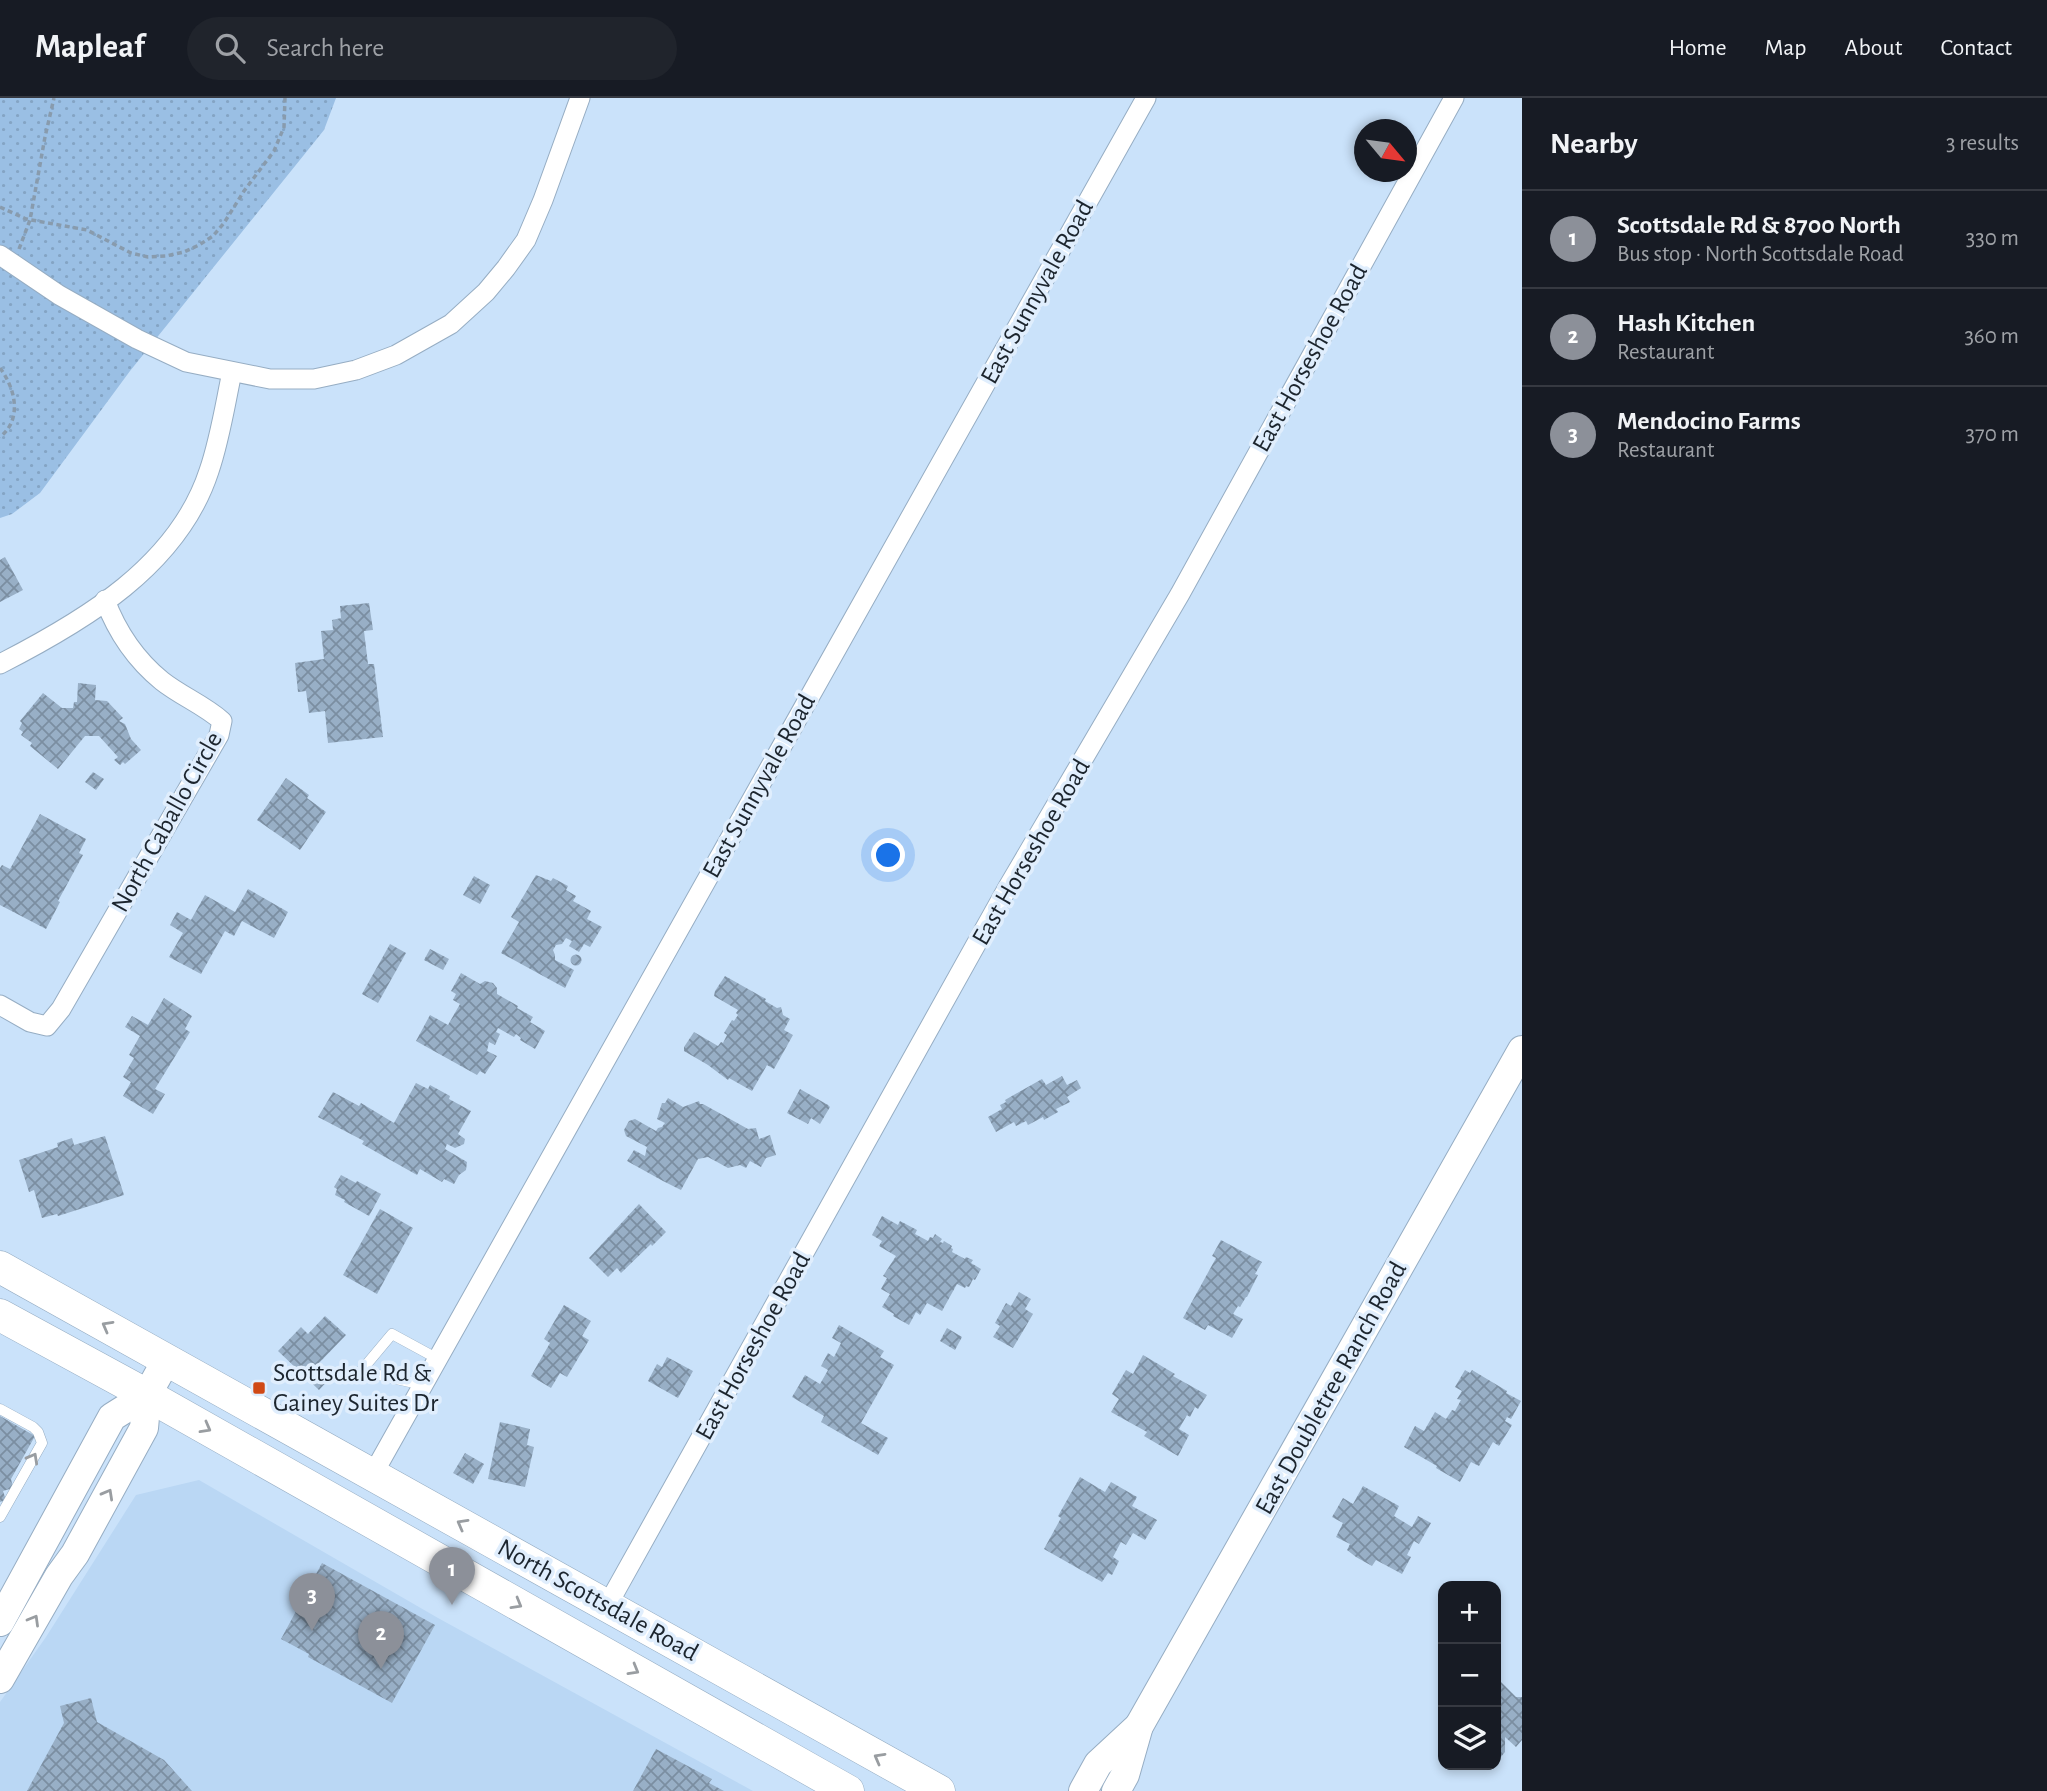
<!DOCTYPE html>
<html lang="en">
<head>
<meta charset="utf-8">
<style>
	:root { --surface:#171b24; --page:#20242c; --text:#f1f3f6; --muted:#9ea1a6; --line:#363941; --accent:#8c9099 }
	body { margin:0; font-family:"Alegreya Sans",sans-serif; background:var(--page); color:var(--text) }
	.controls { position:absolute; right:21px; bottom:21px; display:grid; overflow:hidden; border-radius:14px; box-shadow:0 4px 10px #0003 }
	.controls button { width:63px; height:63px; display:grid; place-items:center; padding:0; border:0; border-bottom:2px solid var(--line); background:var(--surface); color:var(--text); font:35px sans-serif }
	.compass { position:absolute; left:1354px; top:21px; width:63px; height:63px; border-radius:50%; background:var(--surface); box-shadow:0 4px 10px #0003; rotate:119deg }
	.you { position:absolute; left:889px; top:758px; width:24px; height:24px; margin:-18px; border:5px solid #fff; border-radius:50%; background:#1a73e8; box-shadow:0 0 0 10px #1a73e833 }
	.badge { display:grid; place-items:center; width:46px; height:46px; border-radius:50%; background:var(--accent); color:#fff; font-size:23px; font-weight:700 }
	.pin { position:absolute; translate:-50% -58px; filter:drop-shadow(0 2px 4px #0008) }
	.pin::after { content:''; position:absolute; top:37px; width:24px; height:21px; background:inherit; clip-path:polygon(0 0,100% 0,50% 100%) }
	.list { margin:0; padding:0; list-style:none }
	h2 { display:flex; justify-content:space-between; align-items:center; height:91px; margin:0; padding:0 28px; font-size:30px }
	h2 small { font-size:23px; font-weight:400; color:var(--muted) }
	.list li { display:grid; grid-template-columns:46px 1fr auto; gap:21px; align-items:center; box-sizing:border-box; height:98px; padding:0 28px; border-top:2px solid var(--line) }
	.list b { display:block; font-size:26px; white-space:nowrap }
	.list p { margin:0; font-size:23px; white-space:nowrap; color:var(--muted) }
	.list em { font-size:23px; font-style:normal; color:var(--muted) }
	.icon { flex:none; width:38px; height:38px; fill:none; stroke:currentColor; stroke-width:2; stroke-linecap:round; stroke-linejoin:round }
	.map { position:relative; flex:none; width:1522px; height:1693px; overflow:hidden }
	header { display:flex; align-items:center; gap:42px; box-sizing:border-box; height:98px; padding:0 35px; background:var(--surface); border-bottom:2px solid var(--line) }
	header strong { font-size:33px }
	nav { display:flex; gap:38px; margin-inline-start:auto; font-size:24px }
	.search { width:490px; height:63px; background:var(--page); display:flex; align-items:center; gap:18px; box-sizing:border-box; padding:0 24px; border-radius:38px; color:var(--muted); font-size:26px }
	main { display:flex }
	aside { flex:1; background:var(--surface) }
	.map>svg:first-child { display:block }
	.built { fill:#bad7f4 }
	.grass { fill:url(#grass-dots) }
	.building { fill:url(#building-cross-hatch) }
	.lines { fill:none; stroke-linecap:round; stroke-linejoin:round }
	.lane-casing { stroke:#96adc3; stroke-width:11 }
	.street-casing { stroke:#96adc3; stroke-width:21 }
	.secondary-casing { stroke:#96adc3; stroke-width:30 }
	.primary-casing { stroke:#96adc3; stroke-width:33 }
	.path { stroke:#889bad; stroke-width:3.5; stroke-dasharray:5 3.5; stroke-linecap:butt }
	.lane { stroke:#fff; stroke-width:10 }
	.street { stroke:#fff; stroke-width:19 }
	.secondary { stroke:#fff; stroke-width:28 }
	.primary { stroke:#fff; stroke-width:32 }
	.oneway { stroke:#999da1 }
	.poi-dot { fill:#d04915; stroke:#e0eefd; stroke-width:2.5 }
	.labels { text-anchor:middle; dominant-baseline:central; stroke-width:7; stroke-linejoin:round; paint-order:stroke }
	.street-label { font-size:26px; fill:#1c252e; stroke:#e0eefd }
	.poi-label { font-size:26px; fill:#1c252e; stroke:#e0eefd; text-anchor:start }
</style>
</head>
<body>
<header>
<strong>Mapleaf</strong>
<div class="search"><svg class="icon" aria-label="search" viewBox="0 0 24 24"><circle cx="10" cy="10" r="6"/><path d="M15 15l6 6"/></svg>Search here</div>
<nav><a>Home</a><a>Map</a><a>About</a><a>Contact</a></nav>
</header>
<main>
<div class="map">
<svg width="1522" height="1693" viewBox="0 0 1522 1693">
	<defs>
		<pattern id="grass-dots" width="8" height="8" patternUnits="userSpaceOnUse" patternTransform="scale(1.75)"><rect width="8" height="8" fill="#9abfe4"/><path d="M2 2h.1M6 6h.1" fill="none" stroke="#84a4c4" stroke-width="1.8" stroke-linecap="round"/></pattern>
		<pattern id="building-cross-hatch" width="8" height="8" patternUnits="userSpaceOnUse" patternTransform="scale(1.75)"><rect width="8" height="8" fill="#98afc6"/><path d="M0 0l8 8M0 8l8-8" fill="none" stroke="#7b8ea1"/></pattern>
	</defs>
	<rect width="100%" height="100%" fill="#cae2fa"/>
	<!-- built -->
	<path class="built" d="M199,1382L438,1520L753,1693H0V1604L46,1539L136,1397Z"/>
	<!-- grass -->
	<path class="grass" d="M0,0H336L324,32L130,273L40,395L12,416L0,420Z"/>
	<!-- building -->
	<g class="building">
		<path d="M5,459L23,492L0,504V462Z"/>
		<path d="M369,505L373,532L364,533L368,566H374L383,639L328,645L325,613L309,615L306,593L298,594L295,565L324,561L321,533L333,532L332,522L341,520L340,508Z"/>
		<path d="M78,585L96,587L95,602L107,603L123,620L119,623L125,626L131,641L141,652L125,666L123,664L120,667L114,662L118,659L99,638H85L58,671L30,648L32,645L21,637L23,634L19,631L22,625L20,623L43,595L62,610H73L74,604H77Z"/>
		<path d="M93,674L104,681L96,692L85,684Z"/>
		<path d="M286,680L309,697L307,700L326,714L300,752L257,722Z"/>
		<path d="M40,716L86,741L79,755L83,757L58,803L60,804L46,831L0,807V770L2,767L10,771Z"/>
		<path d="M536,777L551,783L553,780L568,788L566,792L576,798L573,803L591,813L587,821L602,829L590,849L584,846L579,854L569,848L572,843L566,840L562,846L556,847L553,852L555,857V862L574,872L565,890L501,855L519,824L511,819Z"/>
		<path d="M474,778L490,787L480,806L463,797Z"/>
		<path d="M248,791L288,814L274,840L242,823L234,838L225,833L201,876L169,859L183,835L170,827L177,814L191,822L205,797L235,814Z"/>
		<path d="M390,846L406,855L378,905L362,896Z"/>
		<path d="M430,851L449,861L443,872L424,862Z"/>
		<circle cx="576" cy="862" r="5.5"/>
		<path d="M461,875L480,886L485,883L493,885L497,890V896L518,908L517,910L533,919L530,924L545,933L535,951L520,942L521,940L516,936L514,939L498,930L496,934L500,936L495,947L489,944L487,953L497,958L485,976L480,973L477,977L416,943L430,917L448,927L460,906L453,902L456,896L451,893Z"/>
		<path d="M725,878L766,901L765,903L777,910L781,909L783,917L790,921L784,932L793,937L774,971L767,967L752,993L729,980L728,982L708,967L684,953V949L694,934L718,948L721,944L723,945L727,937L724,935L732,922L734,923L738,917L736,915L738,912L714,898L715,893Z"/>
		<path d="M164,900L192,918L185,931L190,934L155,991L165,996L153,1016L123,998L131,984L123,979L134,960L129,957L140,938L125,929L132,918L148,927Z"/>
		<path d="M1062,978L1067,987L1077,982L1081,990L1067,999L1070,1004L1056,1011L1058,1014L1044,1022L1043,1019L1028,1027L1026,1023L1016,1028L1014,1024L996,1034L988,1019L1002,1011L1000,1007L1006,1004L1005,1002L1042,981L1046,987Z"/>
		<path d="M416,985L428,991L430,987L450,998L449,1001L471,1013L458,1036L465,1041L464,1046L455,1050L447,1046L445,1051L467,1064L466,1072L459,1077L454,1086L444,1081L442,1084L420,1071L417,1077L362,1046L364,1043L318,1019L333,994L359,1008L361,1005L394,1025Z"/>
		<path d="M800,991L828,1007L830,1009L820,1026L811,1020L808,1026L787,1015Z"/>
		<path d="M668,1000L683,1009L699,1003L700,1006H703L748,1031L756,1030L759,1041L770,1037L776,1057L766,1060L761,1069L750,1063L746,1070L740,1067L728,1070L708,1059L698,1061L681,1092L663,1083L627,1063L634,1052L645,1058L647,1049L626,1038L624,1032L629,1023L635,1021L656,1033L658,1030L662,1029L665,1025L657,1021L662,1005H665Z"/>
		<path d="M105,1038L124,1097L58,1118L57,1116L42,1120L34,1092L29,1094L19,1062L58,1049L57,1045L72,1040L74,1047Z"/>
		<path d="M341,1077L356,1085L357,1083L381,1096L369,1118L344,1104L345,1102L335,1097L337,1091L334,1089Z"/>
		<path d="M639,1106L666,1134L652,1148L651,1146L621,1175L617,1170L608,1179L589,1160Z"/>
		<path d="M380,1111L413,1130L377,1196L343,1177Z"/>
		<path d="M882,1118L898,1127L900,1123L917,1132L915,1136L928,1143L930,1139L933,1140L935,1136L942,1141L940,1144L943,1145L944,1143L952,1148L951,1150L953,1151L952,1154L965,1161L966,1159L973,1162L971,1165L981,1171L975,1182L973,1181L969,1189L966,1188L965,1190L957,1186L942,1213L927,1205L920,1217L916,1214L909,1227L893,1218L894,1216L882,1209L890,1196L881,1191L887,1180L883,1178L896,1158L879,1148L882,1143L872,1137Z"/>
		<path d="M1221,1142L1262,1164L1255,1176L1258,1177L1247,1199H1246L1240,1209L1238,1208L1233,1216L1243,1221L1232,1240L1208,1227L1205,1232L1183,1220L1216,1160L1212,1158Z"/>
		<path d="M1019,1194L1031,1201L1025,1211L1033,1216L1013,1250L993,1239L1000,1228L995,1225L1006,1205L1011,1208Z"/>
		<path d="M564,1207L591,1223L582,1238L589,1242L567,1279L560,1275L551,1290L531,1278L550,1245L544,1241Z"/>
		<path d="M325,1218L346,1237L319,1265L332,1278L319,1292L278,1253L301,1229L308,1236Z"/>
		<path d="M839,1227L884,1253L880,1259L894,1267L861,1325L888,1340L878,1357L821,1324L824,1318L792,1299L805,1277L820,1286L828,1272L821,1268L828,1255L834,1259L841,1245L832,1240Z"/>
		<path d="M947,1230L962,1239L955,1252L940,1243Z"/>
		<path d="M1143,1257L1175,1276L1173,1278L1207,1297L1198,1311L1195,1309L1190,1319L1187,1317L1179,1331L1189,1337L1178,1358L1144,1338L1147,1334L1111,1314L1119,1301L1112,1296L1126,1272L1133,1276Z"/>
		<path d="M667,1259L693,1273L678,1300L648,1283L657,1266L662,1269Z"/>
		<path d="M1465,1272L1470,1275L1472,1272L1507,1293L1506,1295L1521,1303L1511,1321L1507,1319L1505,1323L1512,1327L1499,1348L1493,1344L1479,1368L1471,1364L1460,1384L1436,1370L1437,1368L1404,1349L1415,1328L1424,1333L1435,1314L1446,1321L1452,1312L1455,1313L1461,1302L1457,1301L1462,1293L1455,1289Z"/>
		<path d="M0,1318L35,1338L11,1381L13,1390L3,1393L6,1402L0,1404Z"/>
		<path d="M500,1324L530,1331L527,1347L534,1349L525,1389L488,1381Z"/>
		<path d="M465,1355L484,1366L473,1386L453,1375Z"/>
		<path d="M1080,1379L1105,1394L1111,1384L1137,1399L1132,1408L1157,1422L1145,1442L1133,1435L1126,1447L1121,1444L1113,1459L1119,1463L1112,1477L1108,1475L1102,1484L1044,1451L1061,1420L1058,1418Z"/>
		<path d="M1363,1388L1399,1408L1394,1418L1412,1429L1418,1418L1431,1425L1419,1446L1414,1443L1407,1457L1411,1459L1402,1476L1376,1462L1372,1468L1356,1459L1347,1452L1350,1446L1336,1439L1343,1425L1332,1419L1343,1400L1353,1406Z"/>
		<path d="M322,1465L435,1527L392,1605L308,1559L309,1556L281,1541Z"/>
		<path d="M1496,1579L1516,1599H1522V1642L1516,1649L1505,1639V1654L1500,1660H1496Z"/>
		<path d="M91,1600L97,1624L164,1662L192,1693H27L64,1625L60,1608Z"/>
		<path d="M656,1651L712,1681L709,1685L724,1693H633Z"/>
	</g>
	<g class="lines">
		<!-- lane casing -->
		<g class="lane-casing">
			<g id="lane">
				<path d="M423,1287L361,1273L392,1236L438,1261"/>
				<path d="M0,1311L33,1329L38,1334L42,1345L0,1419"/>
			</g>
		</g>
		<!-- street casing -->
		<g class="street-casing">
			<g id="street">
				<path d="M0,157L59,197L137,241L186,264L270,281H314L356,272L396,257L451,226L486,194L506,170L526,142L543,102L580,0"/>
				<path d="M0,566C84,523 178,468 209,373C220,341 225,307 232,274"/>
				<path d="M0,907L30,924L47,928L61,911L219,637L222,623C204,607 181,598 162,583C135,561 117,534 105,502"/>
				<path d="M373,1376L1146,0"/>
				<path d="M607,1508L1008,789L1180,496L1454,0"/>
			</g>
		</g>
		<!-- secondary casing -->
		<g class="secondary-casing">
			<g id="secondary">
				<path d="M0,1524L112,1319L147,1297"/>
				<path d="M0,1581L59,1478L75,1456L144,1330L147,1297L167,1261"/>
				<path d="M1083,1693L1098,1666L1139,1628"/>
				<path d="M1116,1693L1125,1677L1139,1628L1522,952"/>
			</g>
		</g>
		<!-- primary casing -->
		<g class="primary-casing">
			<g id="primary">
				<path d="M0,1169L939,1693"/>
				<path d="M0,1217L147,1297L848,1693"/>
			</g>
		</g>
		<!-- path -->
		<g class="path">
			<path d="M0,109L26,121L87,132L131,155L148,159L166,158L184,154L199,147L213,138L224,125L244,93L274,53L284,29L285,0"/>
			<path d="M19,151L30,122L45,39L54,0"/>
			<path d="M0,270C15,290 23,321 0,339"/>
		</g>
		<!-- lane -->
		<use href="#lane" class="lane"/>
		<!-- street -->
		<use href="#street" class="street"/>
		<!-- secondary -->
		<use href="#secondary" class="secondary"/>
		<!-- primary -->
		<use href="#primary" class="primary"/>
	</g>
	<!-- one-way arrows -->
	<defs><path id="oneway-chevron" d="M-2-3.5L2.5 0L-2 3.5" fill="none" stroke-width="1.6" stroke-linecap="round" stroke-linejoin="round" transform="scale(1.75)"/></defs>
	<g class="oneway">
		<use href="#oneway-chevron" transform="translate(107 1228) rotate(-151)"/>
		<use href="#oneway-chevron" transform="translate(206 1330) rotate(29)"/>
		<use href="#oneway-chevron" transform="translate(33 1360) rotate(-61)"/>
		<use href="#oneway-chevron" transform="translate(108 1396) rotate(-61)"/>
		<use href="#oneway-chevron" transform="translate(462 1426) rotate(-151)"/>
		<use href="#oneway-chevron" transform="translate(517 1506) rotate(30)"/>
		<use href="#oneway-chevron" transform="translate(34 1522) rotate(-60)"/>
		<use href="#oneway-chevron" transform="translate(634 1572) rotate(30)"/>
		<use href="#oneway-chevron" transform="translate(879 1660) rotate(-151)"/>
	</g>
	<!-- markers -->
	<rect class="poi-dot" x="252" y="1283" width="14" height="14" rx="3.5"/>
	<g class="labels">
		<!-- street labels -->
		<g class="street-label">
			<text transform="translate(1037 194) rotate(-61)">East Sunnyvale Road</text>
			<text transform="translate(1310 260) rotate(-61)">East Horseshoe Road</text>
			<text transform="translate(759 688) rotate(-61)">East Sunnyvale Road</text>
			<text transform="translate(167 724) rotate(-61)">North Caballo Circle</text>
			<text transform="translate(1031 754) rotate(-60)">East Horseshoe Road</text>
			<text transform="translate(753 1248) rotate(-61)">East Horseshoe Road</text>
			<text transform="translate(1331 1290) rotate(-61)">East Doubletree Ranch Road</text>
			<text transform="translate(598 1502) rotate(29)">North Scottsdale Road</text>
		</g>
		<!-- poi labels -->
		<g class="poi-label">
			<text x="273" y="1275">Scottsdale Rd &amp;<tspan x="273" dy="30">Gainey Suites Dr</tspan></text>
		</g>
	</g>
</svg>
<div class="controls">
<button>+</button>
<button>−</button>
<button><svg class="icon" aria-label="layers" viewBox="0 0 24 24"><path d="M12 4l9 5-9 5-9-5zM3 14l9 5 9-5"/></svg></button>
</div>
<svg class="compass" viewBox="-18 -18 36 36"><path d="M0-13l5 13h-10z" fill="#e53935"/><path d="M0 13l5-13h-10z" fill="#9ea1a6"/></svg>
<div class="you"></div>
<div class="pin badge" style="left:452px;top:1507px">1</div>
<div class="pin badge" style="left:381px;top:1571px">2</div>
<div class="pin badge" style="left:312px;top:1533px">3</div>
</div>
<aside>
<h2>Nearby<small>3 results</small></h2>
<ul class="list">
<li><span class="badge">1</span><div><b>Scottsdale Rd &amp; 8700 North</b><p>Bus stop · North Scottsdale Road</p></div><em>330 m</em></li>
<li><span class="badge">2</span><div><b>Hash Kitchen</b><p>Restaurant</p></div><em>360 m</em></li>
<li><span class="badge">3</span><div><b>Mendocino Farms</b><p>Restaurant</p></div><em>370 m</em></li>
</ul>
</aside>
</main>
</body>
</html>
